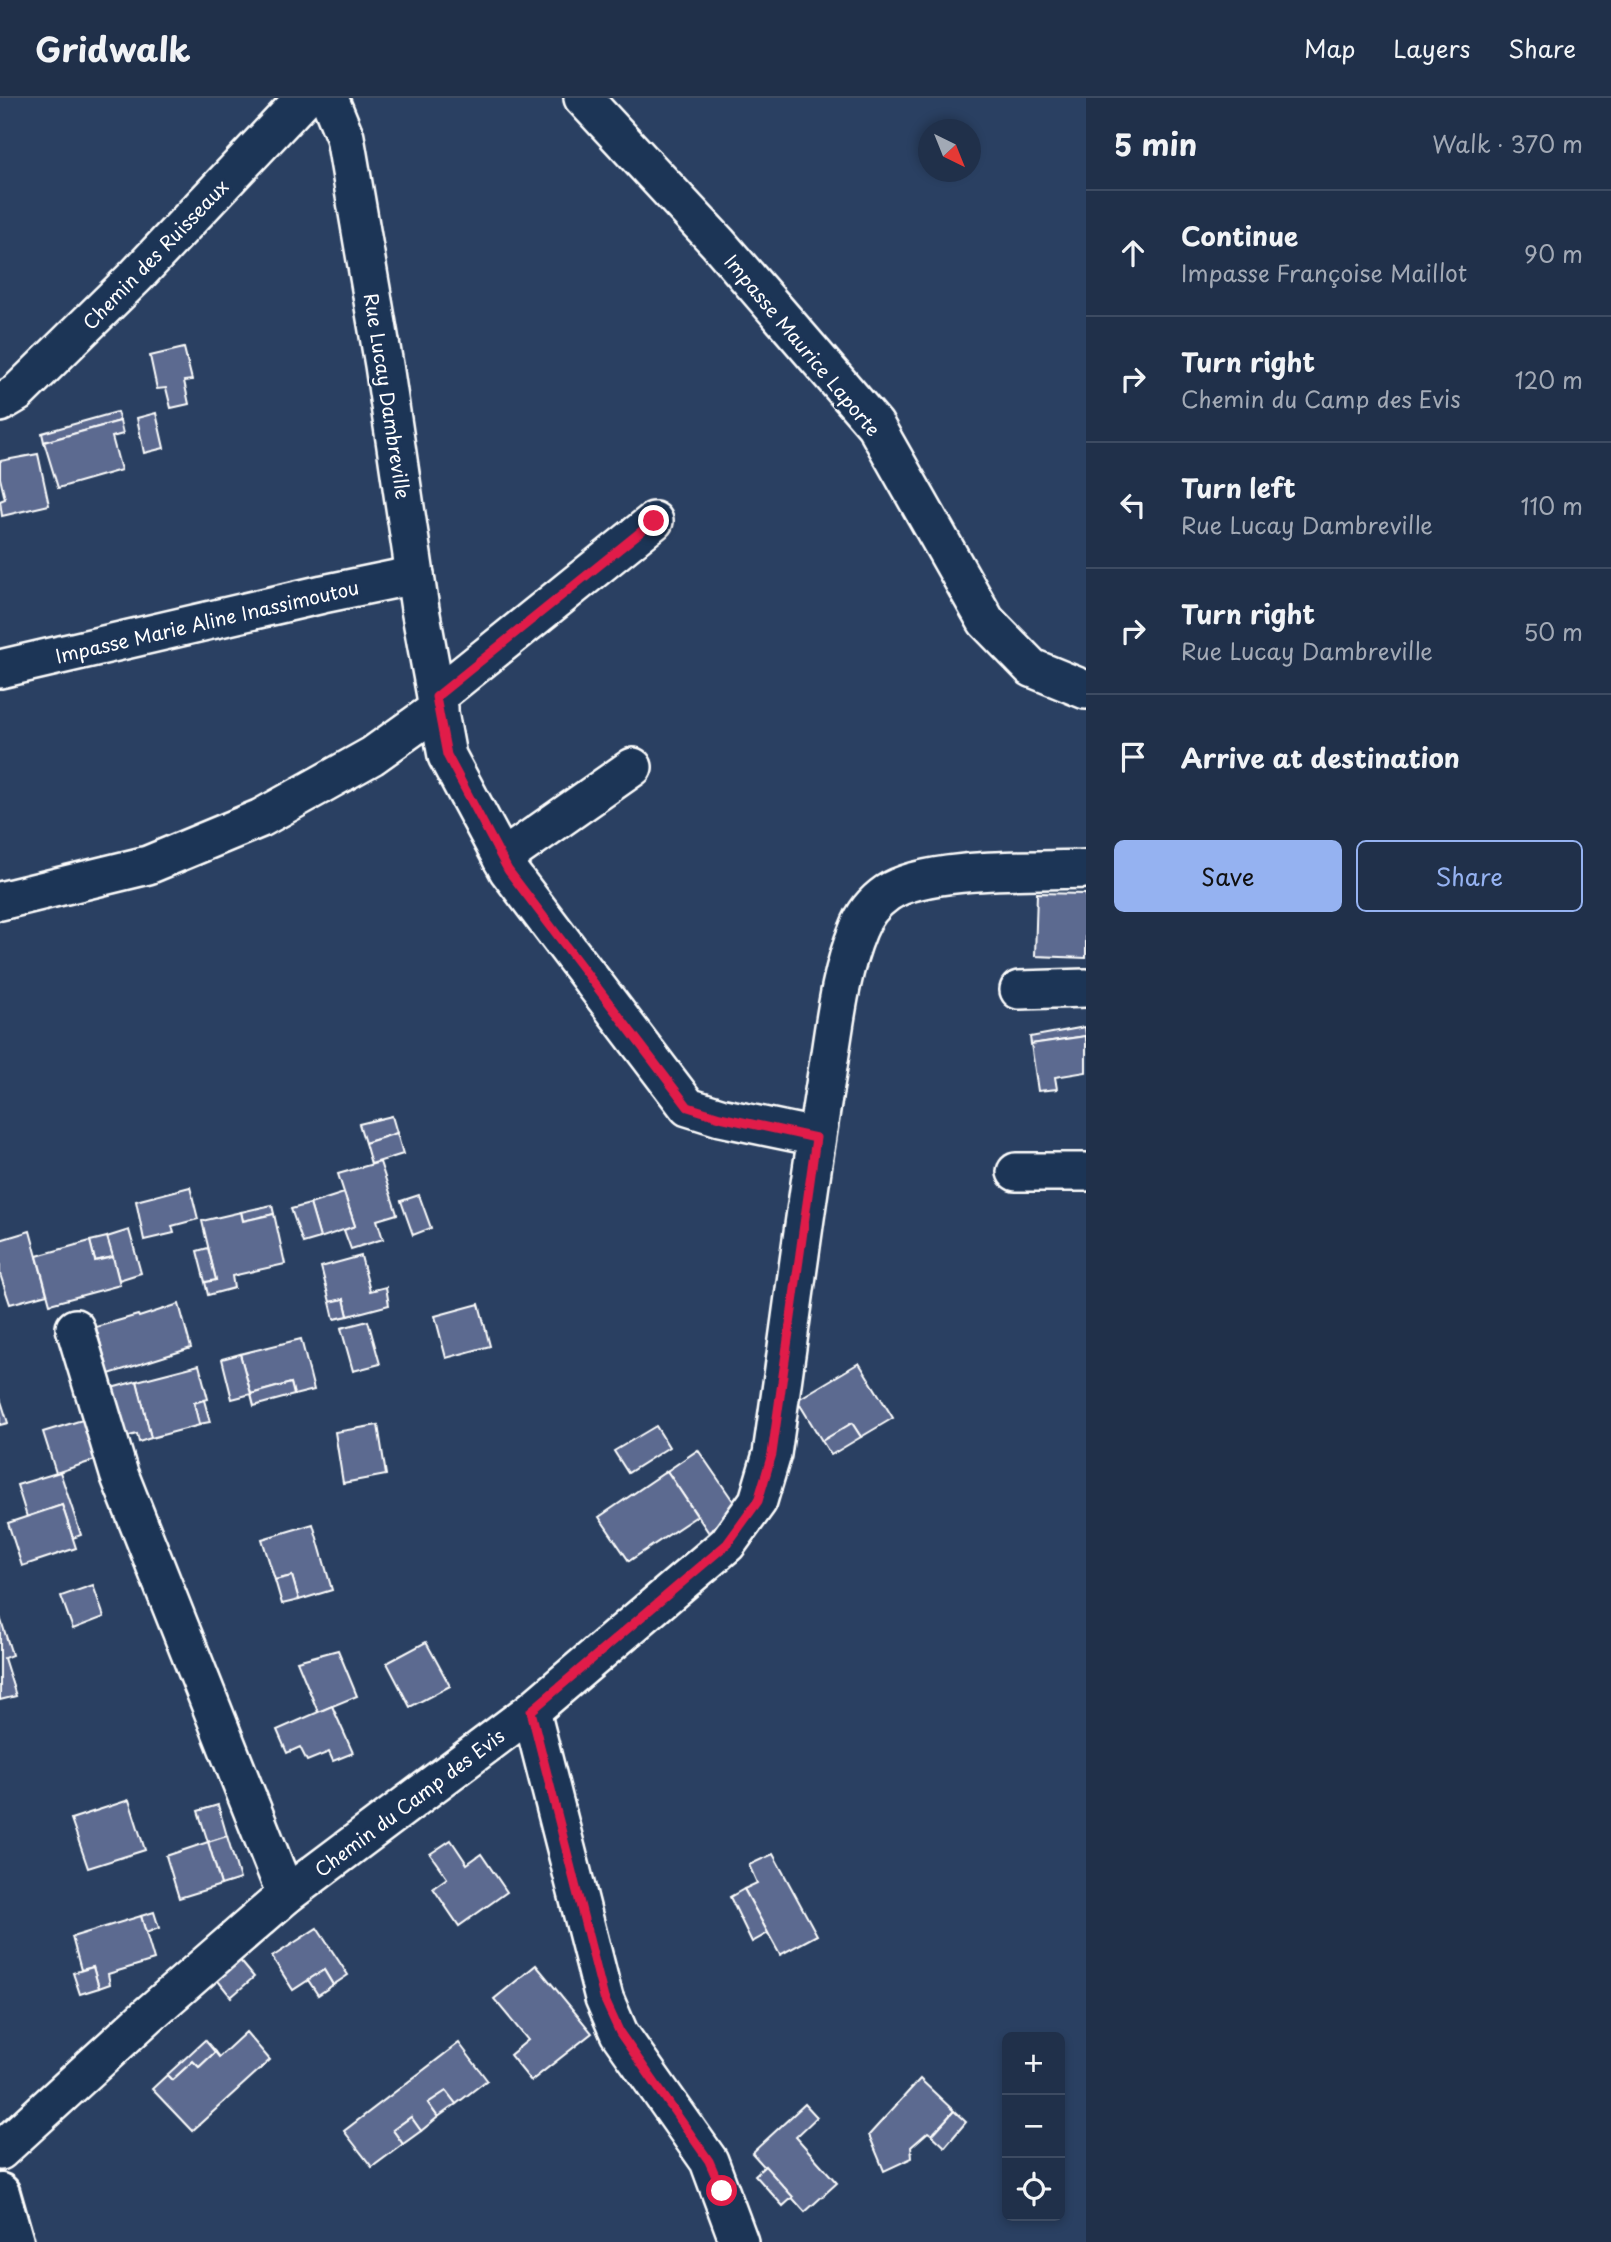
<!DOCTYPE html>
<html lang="en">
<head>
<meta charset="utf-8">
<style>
	:root { --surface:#20304a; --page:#283851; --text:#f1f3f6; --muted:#a2a9b5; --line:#3d4b62; --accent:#95b2f1 }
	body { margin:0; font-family:"Playpen Sans",sans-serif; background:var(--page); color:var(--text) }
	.controls { position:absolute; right:21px; bottom:21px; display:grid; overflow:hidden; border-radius:10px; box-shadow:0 4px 10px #0003 }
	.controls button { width:63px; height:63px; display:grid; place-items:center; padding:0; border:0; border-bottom:2px solid var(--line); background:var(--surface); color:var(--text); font:35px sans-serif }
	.compass { position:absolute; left:918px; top:21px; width:63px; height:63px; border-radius:50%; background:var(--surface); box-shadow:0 4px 10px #0003; rotate:137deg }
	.stop { position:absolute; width:21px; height:21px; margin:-16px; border:5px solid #e11d48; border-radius:50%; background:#fff }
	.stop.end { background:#e11d48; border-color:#fff; box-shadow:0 2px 7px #0008 }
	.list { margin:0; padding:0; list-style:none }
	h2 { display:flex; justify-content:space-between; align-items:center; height:91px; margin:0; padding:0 28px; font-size:30px }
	h2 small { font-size:23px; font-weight:400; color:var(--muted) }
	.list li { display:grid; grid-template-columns:46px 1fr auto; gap:21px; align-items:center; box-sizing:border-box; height:126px; padding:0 28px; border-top:2px solid var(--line) }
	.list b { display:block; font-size:26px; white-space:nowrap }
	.list p { margin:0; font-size:23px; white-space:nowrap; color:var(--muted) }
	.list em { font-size:23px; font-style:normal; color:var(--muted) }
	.actions { display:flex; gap:14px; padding:21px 28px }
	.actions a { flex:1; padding:16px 0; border:2px solid var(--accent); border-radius:10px; text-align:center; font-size:24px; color:var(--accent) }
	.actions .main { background:var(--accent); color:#111 }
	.icon { flex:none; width:38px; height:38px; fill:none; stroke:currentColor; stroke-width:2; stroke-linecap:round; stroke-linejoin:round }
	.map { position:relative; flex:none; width:1086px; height:2144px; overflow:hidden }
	header { display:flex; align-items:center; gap:42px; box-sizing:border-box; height:98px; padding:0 35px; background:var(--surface); border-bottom:2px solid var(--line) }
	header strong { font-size:33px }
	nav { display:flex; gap:38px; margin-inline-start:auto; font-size:24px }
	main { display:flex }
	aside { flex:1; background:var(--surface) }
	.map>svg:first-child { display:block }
	.building { fill:#5c6b90; stroke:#fff; stroke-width:2 }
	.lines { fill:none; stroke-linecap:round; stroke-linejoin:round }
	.minor-casing { stroke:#fff; stroke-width:42 }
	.secondary-casing { stroke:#fff; stroke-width:44 }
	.minor { stroke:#1d3557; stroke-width:37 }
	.secondary { stroke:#1d3557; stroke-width:38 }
	.route { stroke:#e11d48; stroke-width:9 }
	.labels { text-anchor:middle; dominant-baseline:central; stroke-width:6; stroke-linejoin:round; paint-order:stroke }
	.street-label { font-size:19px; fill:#fff; stroke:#1d3557 }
</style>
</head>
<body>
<header>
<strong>Gridwalk</strong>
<nav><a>Map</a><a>Layers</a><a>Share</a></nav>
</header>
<main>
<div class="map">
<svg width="1086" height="2144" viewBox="0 0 1086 2144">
	<rect width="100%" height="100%" fill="#2a4062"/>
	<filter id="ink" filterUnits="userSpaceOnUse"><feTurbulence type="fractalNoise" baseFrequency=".0143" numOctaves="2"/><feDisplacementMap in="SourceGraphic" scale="14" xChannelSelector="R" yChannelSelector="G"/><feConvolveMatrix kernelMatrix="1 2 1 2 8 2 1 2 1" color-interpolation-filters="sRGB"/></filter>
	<g filter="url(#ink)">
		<!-- building -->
		<g class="building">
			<path d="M184,250L192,282L184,283L189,306L171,310L166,290L157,291L150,258Z"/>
			<path d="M117,314L120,323L44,344L42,335Z"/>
			<path d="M156,315L164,350L144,355L137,320Z"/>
			<path d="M120,323L123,336L112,339L121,372L58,390L44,344Z"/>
			<path d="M38,356L49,407L2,418L0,403L5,401L0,380V363Z"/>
			<path d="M1037,795L1086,796V860L1035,858Z"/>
			<path d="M1085,929L1086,938L1031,946L1030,939Z"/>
			<path d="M1086,938V974L1055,979L1057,991L1038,993L1031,946Z"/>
			<path d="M392,1018L397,1035L365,1045L359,1026Z"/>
			<path d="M397,1035L403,1056L371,1066L365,1045Z"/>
			<path d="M380,1064L397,1116L377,1122L383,1141L351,1151L344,1132L355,1128L338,1076Z"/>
			<path d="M190,1089L198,1121L172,1128L174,1135L144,1142L136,1103Z"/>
			<path d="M344,1095L355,1128L320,1140L310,1106Z"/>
			<path d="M419,1097L431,1130L413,1137L401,1103Z"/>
			<path d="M310,1106L320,1140L303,1145L291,1111Z"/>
			<path d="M272,1107L274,1116L243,1123L241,1114Z"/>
			<path d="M241,1114L243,1123L274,1116L285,1166L232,1178L234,1190L208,1197L205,1184L216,1182L202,1123Z"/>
			<path d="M129,1132L141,1175L119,1182L107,1139Z"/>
			<path d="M30,1133L47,1196L10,1206L0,1176V1142Z"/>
			<path d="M107,1139L113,1159L95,1163L90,1143Z"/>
			<path d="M90,1143L95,1163L113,1159L120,1187L50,1206L37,1158Z"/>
			<path d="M208,1150L216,1182L205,1184L197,1153Z"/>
			<path d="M361,1158L370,1193L386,1189L389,1207L348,1218L344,1201L330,1204L321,1169Z"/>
			<path d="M344,1201L348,1218L334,1221L330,1204Z"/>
			<path d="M179,1206L191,1250L109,1276L96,1229L138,1217L139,1219Z"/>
			<path d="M479,1206L490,1248L446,1260L435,1218Z"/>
			<path d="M368,1223L380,1266L353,1273L341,1230Z"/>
			<path d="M301,1241L314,1292L294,1297L291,1285L251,1296L240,1256Z"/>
			<path d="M240,1256L251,1296L232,1301L222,1261Z"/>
			<path d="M859,1265L893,1320L861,1339L852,1325L822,1343L797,1302Z"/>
			<path d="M199,1267L208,1301L194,1305L200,1327L151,1340L137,1283Z"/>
			<path d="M137,1283L151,1340L139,1344L137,1336L117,1341L104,1292Z"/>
			<path d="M291,1285L294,1297L254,1308L251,1296Z"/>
			<path d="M0,1300L8,1325L0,1327Z"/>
			<path d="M204,1302L210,1324L199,1326L194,1305Z"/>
			<path d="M92,1319L104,1359L56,1375L43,1334Z"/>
			<path d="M852,1325L861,1339L831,1357L822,1343Z"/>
			<path d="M378,1327L386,1377L343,1385L335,1334Z"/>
			<path d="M656,1328L669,1349L628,1375L614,1353Z"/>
			<path d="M698,1352L742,1416L711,1438L667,1373Z"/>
			<path d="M667,1373L697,1418L629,1463L599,1419Z"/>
			<path d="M60,1374L81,1437L73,1440L62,1407L27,1419L17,1387Z"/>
			<path d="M62,1407L76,1450L22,1468L8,1425Z"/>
			<path d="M313,1426L332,1492L299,1502L292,1478L275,1482L262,1441Z"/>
			<path d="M292,1478L299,1502L282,1506L275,1482Z"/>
			<path d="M93,1487L104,1519L73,1531L61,1498Z"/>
			<path d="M0,1519L12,1557L4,1560L16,1598L0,1602Z"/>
			<path d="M426,1544L450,1588L410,1609L387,1565Z"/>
			<path d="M338,1552L357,1598L318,1614L297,1563Z"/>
			<path d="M332,1608L353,1655L333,1663L329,1654L307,1663L300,1649L287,1655L277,1632Z"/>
			<path d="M129,1702L145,1752L88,1770L71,1721Z"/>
			<path d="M218,1707L227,1738L208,1744L198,1713Z"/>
			<path d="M227,1738L240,1781L221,1787L208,1744Z"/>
			<path d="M451,1742L467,1766L481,1756L507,1794L459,1828L433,1790L447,1780L430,1756Z"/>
			<path d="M208,1744L221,1787L179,1800L166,1758Z"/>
			<path d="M773,1756L817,1837L780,1857L744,1791L757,1785L749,1767Z"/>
			<path d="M744,1791L768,1835L752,1844L730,1799Z"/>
			<path d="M154,1814L159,1830L146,1835L141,1818Z"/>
			<path d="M141,1818L154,1862L108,1876L110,1886L99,1890L93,1869L81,1872L72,1839Z"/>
			<path d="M317,1830L348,1877L333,1887L324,1872L293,1892L272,1859Z"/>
			<path d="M233,1854L254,1879L231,1899L210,1873Z"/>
			<path d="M536,1867L592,1935L531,1983L510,1957L528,1942L494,1901Z"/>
			<path d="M93,1869L99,1890L80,1896L73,1875Z"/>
			<path d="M324,1872L333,1887L318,1897L308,1882Z"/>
			<path d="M246,1934L270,1962L192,2033L152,1991L167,1977L172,1982L193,1963L199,1969L215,1954L219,1959Z"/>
			<path d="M205,1942L215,1954L199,1969L193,1963L172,1982L167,1977Z"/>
			<path d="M459,1945L487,1982L456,2006L446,1993L428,2005L438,2019L421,2033L411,2019L393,2032L403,2046L372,2069L344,2033Z"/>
			<path d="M920,1981L954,2013L932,2037L928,2034L911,2049L912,2060L884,2073L869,2037Z"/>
			<path d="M446,1993L456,2006L438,2019L428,2005Z"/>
			<path d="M805,2006L817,2019L796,2039L837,2085L805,2114L752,2055Z"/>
			<path d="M954,2013L966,2024L945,2049L932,2037Z"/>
			<path d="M411,2019L421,2033L403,2046L393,2032Z"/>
			<path d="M765,2068L793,2099L783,2108L755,2077Z"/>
		</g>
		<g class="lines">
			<!-- minor casing -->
			<g class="minor-casing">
				<g id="minor">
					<path d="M329,0L345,39L384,267L420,511L447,658L508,772L688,1009L720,1019L816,1039"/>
					<path d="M583,0L718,145L875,327L986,523L1032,570L1086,592"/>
					<path d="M0,305L17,295L136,178L304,0"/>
					<path d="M0,571L323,496L415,477"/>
					<path d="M436,599L654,423"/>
					<path d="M502,761L633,669"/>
					<path d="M0,803L148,767L261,720L372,658L439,610"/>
					<path d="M1019,892L1086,890"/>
					<path d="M1016,1074H1086"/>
					<path d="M75,1230L119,1376L286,1797"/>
					<path d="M531,1613L604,1900L619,1935L709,2063L739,2144"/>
					<path d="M0,2053L147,1918L286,1797L531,1613L727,1446L758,1403L772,1356C790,1233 805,1110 825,987C834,936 838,880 858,832C864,816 874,804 887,795C927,768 1036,773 1086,771"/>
				</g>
			</g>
			<!-- secondary casing -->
			<g class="secondary-casing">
				<path id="secondary" d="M0,2095L14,2144"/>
			</g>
			<!-- minor -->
			<use href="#minor" class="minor"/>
			<!-- secondary -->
			<use href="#secondary" class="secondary"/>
		</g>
	</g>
	<g class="lines" filter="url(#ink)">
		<!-- route -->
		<path class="route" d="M654,423L436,599L447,657L508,772L688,1009L720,1019L816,1040L772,1356L758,1403L727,1446L531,1613L604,1900L620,1935L709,2063L722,2093"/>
	</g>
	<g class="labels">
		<!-- street labels -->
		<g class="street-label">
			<text transform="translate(155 156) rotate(-46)">Chemin des Ruisseaux</text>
			<text transform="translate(803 247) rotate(50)">Impasse Maurice Laporte</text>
			<text transform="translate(388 298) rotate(81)">Rue Lucay Dambreville</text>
			<text transform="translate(207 523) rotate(-13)">Impasse Marie Aline Inassimoutou</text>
			<text transform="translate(409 1704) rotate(-37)">Chemin du Camp des Evis</text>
		</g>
	</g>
</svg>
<div class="controls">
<button>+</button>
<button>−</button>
<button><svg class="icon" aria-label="locate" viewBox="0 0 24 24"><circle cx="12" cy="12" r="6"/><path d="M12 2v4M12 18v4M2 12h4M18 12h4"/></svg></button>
</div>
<svg class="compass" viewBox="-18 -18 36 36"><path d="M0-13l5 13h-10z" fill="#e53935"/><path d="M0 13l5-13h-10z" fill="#a2a9b5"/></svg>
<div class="stop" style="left:722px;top:2093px"></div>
<div class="stop end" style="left:654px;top:423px"></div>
</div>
<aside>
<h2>5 min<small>Walk · 370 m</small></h2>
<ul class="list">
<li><svg class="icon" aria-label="ahead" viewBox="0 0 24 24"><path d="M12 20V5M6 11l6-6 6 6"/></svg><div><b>Continue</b><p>Impasse Françoise Maillot</p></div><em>90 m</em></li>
<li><svg class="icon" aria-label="right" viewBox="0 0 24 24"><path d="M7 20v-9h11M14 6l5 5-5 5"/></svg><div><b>Turn right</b><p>Chemin du Camp des Evis</p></div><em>120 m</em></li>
<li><svg class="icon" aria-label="left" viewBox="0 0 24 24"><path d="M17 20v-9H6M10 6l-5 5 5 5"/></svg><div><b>Turn left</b><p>Rue Lucay Dambreville</p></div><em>110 m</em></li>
<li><svg class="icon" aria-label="right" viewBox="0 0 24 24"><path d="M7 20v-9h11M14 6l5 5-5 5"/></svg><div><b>Turn right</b><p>Rue Lucay Dambreville</p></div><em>50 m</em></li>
<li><svg class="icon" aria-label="arrive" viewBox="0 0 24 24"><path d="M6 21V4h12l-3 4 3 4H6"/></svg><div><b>Arrive at destination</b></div></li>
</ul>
<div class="actions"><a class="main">Save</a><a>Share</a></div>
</aside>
</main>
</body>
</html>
